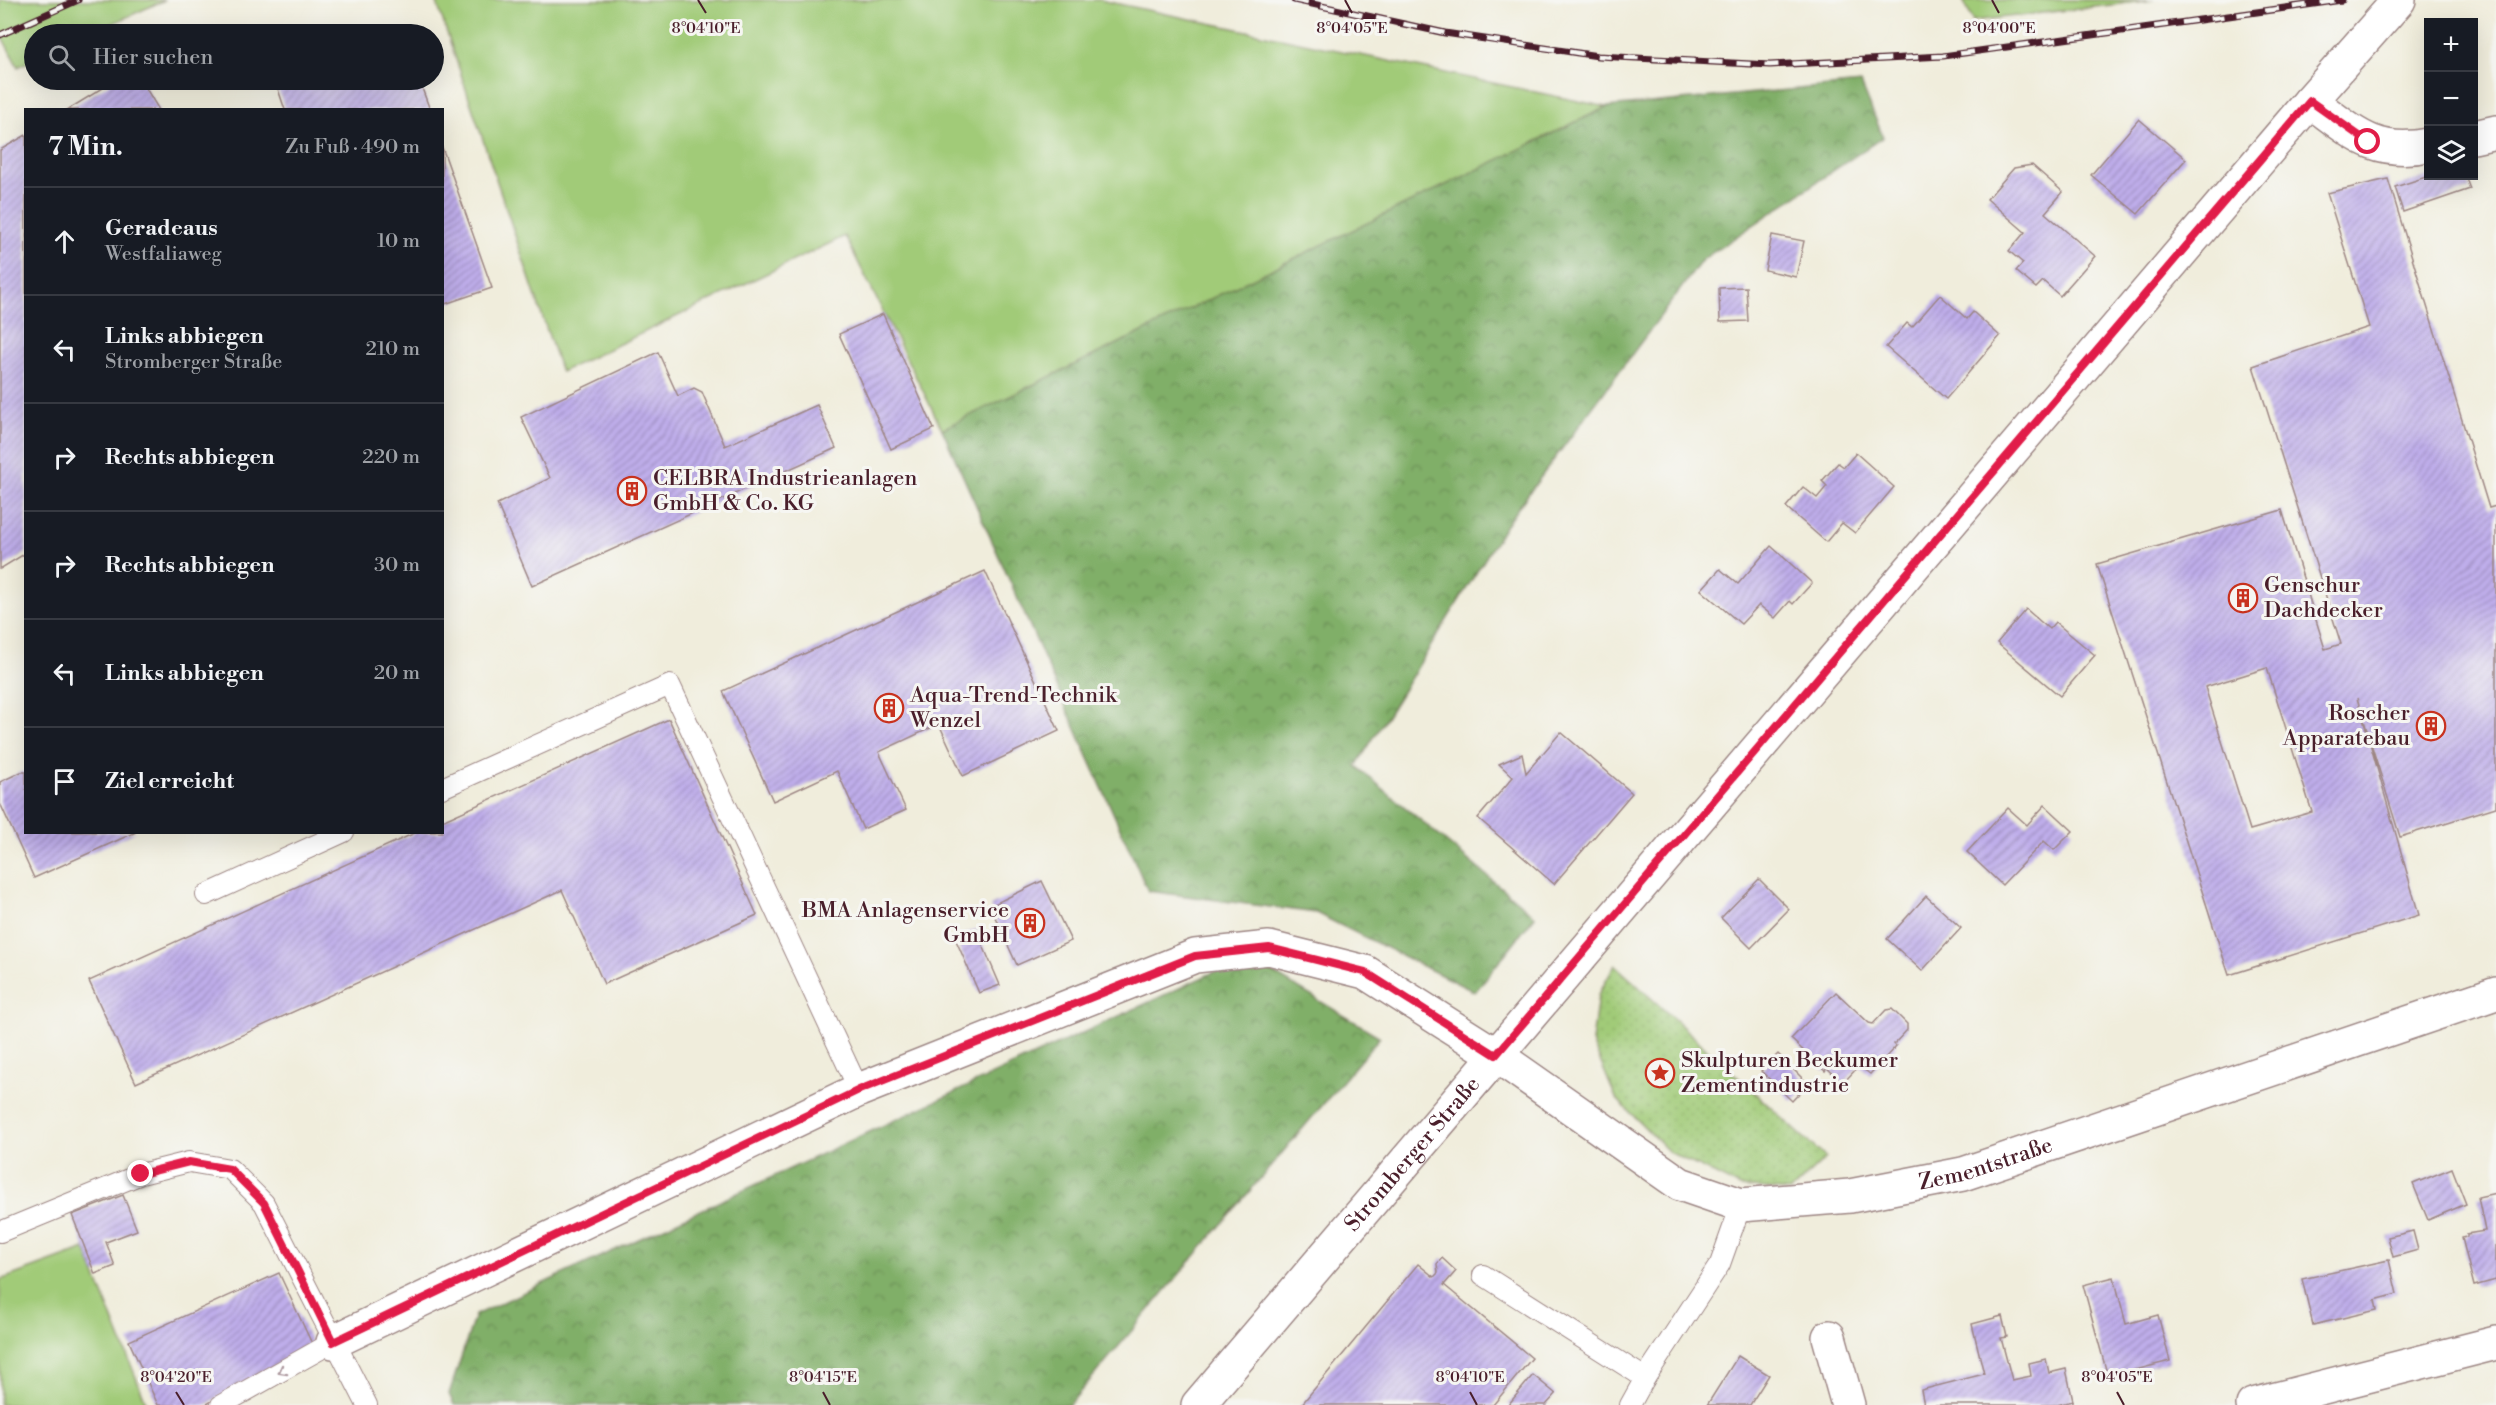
<!DOCTYPE html>
<html lang="de">
<head>
<meta charset="utf-8">
<style>
	:root { --surface:#171b24; --page:#20242c; --text:#f1f3f6; --muted:#9ea1a6; --line:#363941 }
	body { margin:0; font-family:"Libre Bodoni",serif; background:var(--page); color:var(--text) }
	.controls { position:absolute; right:18px; top:18px; display:grid; overflow:hidden; border-radius:0px; box-shadow:0 6px 24px #0002 }
	.controls button { width:54px; height:54px; display:grid; place-items:center; padding:0; border:0; border-bottom:2px solid var(--line); background:var(--surface); color:var(--text); font:30px sans-serif }
	.stop { position:absolute; width:18px; height:18px; margin:-14px; border:4px solid #e11d48; border-radius:50%; background:#fff }
	.stop.end { background:#e11d48; border-color:#fff; box-shadow:0 2px 6px #0008 }
	.list { margin:0; padding:0; list-style:none }
	h2 { display:flex; justify-content:space-between; align-items:center; height:78px; margin:0; padding:0 24px; font-size:26px }
	h2 small { font-size:20px; font-weight:400; color:var(--muted) }
	.list li { display:grid; grid-template-columns:39px 1fr auto; gap:18px; align-items:center; box-sizing:border-box; height:108px; padding:0 24px; border-top:2px solid var(--line) }
	.list b { display:block; font-size:22px; white-space:nowrap }
	.list p { margin:0; font-size:20px; white-space:nowrap; color:var(--muted) }
	.list em { font-size:20px; font-style:normal; color:var(--muted) }
	.icon { flex:none; width:33px; height:33px; fill:none; stroke:currentColor; stroke-width:2; stroke-linecap:round; stroke-linejoin:round }
	.map { position:relative; flex:none; width:2496px; height:1405px; overflow:hidden }
	.search { position:absolute; background:var(--surface); box-shadow:0 6px 24px #0002; left:24px; top:24px; width:420px; height:66px; display:flex; align-items:center; gap:15px; box-sizing:border-box; padding:0 21px; border-radius:33px; color:var(--muted); font-size:22px }
	.panel { position:absolute; background:var(--surface); box-shadow:0 6px 24px #0002; left:24px; top:108px; width:420px; height:726px; border-radius:0px }
	.map>svg:first-child { display:block }
	.grass { fill:#a1cb78; stroke:#767552; stroke-width:1.5 }
	.forest { fill:url(#forest-crowns); stroke:#65674a; stroke-width:1.5 }
	.park { fill:url(#park-dots); stroke:#767552; stroke-width:1.5 }
	.building { fill:url(#building-hatch); fill-rule:evenodd }
	.lines { fill:none; stroke-linecap:round; stroke-linejoin:round }
	.lane-casing { stroke:#9d8684; stroke-width:22 }
	.street-casing { stroke:#9d8684; stroke-width:36 }
	.secondary-casing { stroke:#9d8684; stroke-width:36 }
	.lane { stroke:#fff; stroke-width:20 }
	.street { stroke:#fff; stroke-width:33 }
	.secondary { stroke:#fff; stroke-width:33 }
	.rail-casing { stroke:#4a1f2b; stroke-width:7 }
	.rail { stroke:#f6f6f2; stroke-width:4.5; stroke-dasharray:14; stroke-linecap:butt }
	.oneway { stroke:#ae9aa0 }
	.route { stroke:#e11d48; stroke-width:8 }
	.ticks { fill:none; stroke:#4a1f2b; stroke-width:2 }
	.labels { text-anchor:middle; dominant-baseline:central; stroke-width:6; stroke-linejoin:round; paint-order:stroke }
	.poi-label { font-size:22px; fill:#4a1f2b; stroke:#f6f6f2; text-anchor:start }
	.street-label { font-size:22px; fill:#4a1f2b; stroke:#f6f6f2 }
	.ticks-label { font-size:15px; text-anchor:middle; fill:#4a1f2b; stroke:#f6f6f2; stroke-width:6; stroke-linejoin:round; paint-order:stroke }
</style>
</head>
<body>
<div class="map">
<svg width="2496" height="1405" viewBox="0 0 2496 1405">
	<defs>
		<pattern id="forest-crowns" width="20" height="18" patternUnits="userSpaceOnUse" patternTransform="scale(1.5)"><rect width="20" height="18" fill="#80af68"/><path d="M2 6a3 3 0 1 1 6 0M12 15a3 3 0 1 1 6 0" fill="none" stroke="#6b8e56"/></pattern>
		<pattern id="park-dots" width="8" height="8" patternUnits="userSpaceOnUse" patternTransform="scale(1.5)"><rect width="8" height="8" fill="#a1cb78"/><path d="M2 2h.1M6 6h.1" fill="none" stroke="#8cae68" stroke-width="1.8" stroke-linecap="round"/></pattern>
		<pattern id="building-hatch" width="6" height="6" patternUnits="userSpaceOnUse" patternTransform="scale(1.5)"><rect width="6" height="6" fill="#bfaeeb"/><path d="M-1 1l2-2M0 6l6-6M5 7l2-2" fill="none" stroke="#9d8dbf"/></pattern>
	</defs>
	<rect width="100%" height="100%" fill="#f6f6f2"/>
	<filter id="ink" filterUnits="userSpaceOnUse"><feTurbulence type="fractalNoise" baseFrequency=".0167" numOctaves="2"/><feDisplacementMap in="SourceGraphic" scale="12" xChannelSelector="R" yChannelSelector="G"/><feConvolveMatrix kernelMatrix="1 2 1 2 8 2 1 2 1" color-interpolation-filters="sRGB"/></filter>
	<filter id="wash" filterUnits="userSpaceOnUse"><feTurbulence type="fractalNoise" baseFrequency=".008" numOctaves="4" result="noise"/><feDisplacementMap in="SourceGraphic" scale="24" xChannelSelector="R" yChannelSelector="G"/><feGaussianBlur stdDeviation="1.35" result="paint"/><feColorMatrix in="noise" values="0 0 0 0 0 0 0 0 0 0 0 0 0 0 0 0 0 1.4 0 .05"/><feComposite in="paint" operator="in"/></filter>
	<g filter="url(#wash)">
		<rect width="100%" height="100%" fill="#f0eddc"/>
		<!-- grass -->
		<g class="grass">
			<path d="M0,0H165L89,34H34V59L18,67L0,33Z"/>
			<path d="M436,0H1100L1607,107L942,429L845,236L561,372Z"/>
			<path d="M1963,0H2154L1973,21Z"/>
			<path d="M85,1249L147,1405H0V1280Z"/>
		</g>
		<!-- forest -->
		<g class="forest">
			<path d="M1861,83L1883,137L1702,260L1509,520L1356,766L1535,916L1475,992L1316,913L1148,891L942,429L1607,107Z"/>
			<path d="M1246,957L1380,1037L1069,1405H454L449,1394L475,1315Z"/>
		</g>
		<!-- park -->
		<path class="park" d="M1615,965L1826,1158L1791,1191L1740,1187L1669,1152L1616,1098L1592,1042L1598,995Z"/>
		<g id="blocks">
			<!-- building -->
			<g class="building">
				<path d="M116,80H141L159,110H67Z"/>
				<path d="M275,80H419L430,110H285Z"/>
				<path d="M2139,119L2186,159L2138,214L2091,175Z"/>
				<path d="M26,135V553L0,569V150Z"/>
				<path d="M442,147L492,288L442,305Z"/>
				<path d="M2032,165L2063,192L2045,213L2095,256L2060,296L2043,281L2036,288L2016,271L2023,263L2009,251L2025,232L1987,199L2014,168Z"/>
				<path d="M2429,176H2465L2470,189L2403,212L2395,187Z"/>
				<path d="M2388,179L2489,508L2496,506V807L2400,837L2357,698L2419,915L2229,975L2097,564L2282,510L2325,649L2341,644L2253,366L2369,327L2327,193ZM2267,668L2312,812L2250,830L2205,687Z"/>
				<path d="M1772,235L1804,241L1796,277L1765,270Z"/>
				<path d="M1746,287L1748,321L1720,322L1719,288Z"/>
				<path d="M1940,295L1967,319L1973,312L2000,336L1946,399L1886,347L1907,323L1912,327Z"/>
				<path d="M883,314L934,429L891,449L839,334Z"/>
				<path d="M658,352L678,396L694,388L702,392L725,446L817,405L836,448L532,586L497,504L550,478L521,417Z"/>
				<path d="M1856,453L1894,487L1855,533L1842,523L1826,542L1786,507L1803,487L1817,498L1827,486L1822,481L1838,463L1844,467Z"/>
				<path d="M1771,546L1812,583L1793,604L1790,601L1775,618L1759,605L1741,624L1701,590L1720,569L1738,584Z"/>
				<path d="M985,571L1059,731L963,776L939,724L879,752L906,810L863,829L837,771L773,801L723,691Z"/>
				<path d="M2026,609L2049,629L2055,622L2095,655L2060,696L1997,643Z"/>
				<path d="M669,719L757,915L604,984L562,890L136,1083L89,981L417,832H442V821Z"/>
				<path d="M1561,732L1632,793L1554,884L1478,818L1513,777L1499,764L1522,754L1526,773Z"/>
				<path d="M21,772H26V832H136L34,878L0,803V782Z"/>
				<path d="M2045,805L2073,831L2054,850L2044,841L2002,885L1967,852L2008,808L2027,825Z"/>
				<path d="M1759,879L1789,909L1751,948L1721,918Z"/>
				<path d="M1042,881L1071,941L1017,965L990,906Z"/>
				<path d="M1926,896L1961,928L1922,971L1887,939Z"/>
				<path d="M976,929L1000,985L979,993L955,938Z"/>
				<path d="M1836,992L1869,1023L1873,1024L1886,1010L1892,1009L1907,1024V1030L1894,1044L1896,1046L1870,1074L1859,1066L1843,1083L1827,1068L1825,1071L1791,1039Z"/>
				<path d="M1778,1054L1808,1084L1792,1101L1761,1071Z"/>
				<path d="M2452,1168L2466,1204L2428,1220L2413,1184Z"/>
				<path d="M2496,1193V1280L2474,1286L2462,1238L2467,1237V1234L2485,1231L2478,1197Z"/>
				<path d="M123,1195L137,1230L106,1242L115,1266L95,1274L72,1215Z"/>
				<path d="M2413,1231L2418,1250L2393,1257L2388,1237Z"/>
				<path d="M1442,1258L1456,1271L1444,1285L1532,1358L1493,1405H1301L1418,1264L1434,1277L1438,1273L1437,1264Z"/>
				<path d="M2389,1260L2397,1294L2375,1300L2377,1310L2313,1325L2302,1279Z"/>
				<path d="M279,1273L313,1346L205,1405H158L129,1341Z"/>
				<path d="M2114,1277L2126,1324L2158,1315L2170,1361L2108,1377L2083,1285Z"/>
				<path d="M2002,1316L2007,1337L2001,1338L2012,1380L2031,1376L2029,1363L2046,1359L2049,1373L2066,1369L2073,1401L2057,1405H1924L1921,1390L1984,1374L1972,1324Z"/>
				<path d="M1738,1356L1769,1375L1750,1405H1707Z"/>
				<path d="M1533,1375L1556,1394L1546,1405H1508Z"/>
			</g>
		</g>
	</g>
	<g filter="url(#ink)">
		<use href="#blocks" fill-opacity="0" stroke="#9d8684" stroke-width="1.5"/>
		<g class="lines">
			<!-- lane casing -->
			<g class="lane-casing">
				<g id="lane">
					<path d="M442,788L670,685L859,1090"/>
					<path d="M206,895L344,832"/>
					<path d="M0,1232L141,1174L189,1162L230,1169L264,1203L367,1405"/>
					<path d="M1483,1275L1645,1378"/>
					<path d="M221,1405L333,1342"/>
					<path d="M1630,1405L1645,1378L1720,1264L1741,1205"/>
				</g>
			</g>
			<!-- street casing -->
			<g class="street-casing">
				<g id="street">
					<path d="M2310,101C2352,131 2373,156 2428,145"/>
					<path d="M2474,137L2496,132"/>
					<path d="M1829,1337L1848,1405"/>
					<path d="M333,1342L859,1090L1195,956L1269,948L1365,972L1496,1055"/>
					<path d="M2253,1405L2496,1343"/>
				</g>
			</g>
			<!-- secondary casing -->
			<g class="secondary-casing">
				<g id="secondary">
					<path id="s1" d="M1496,1055L1680,1184L1741,1205L1850,1196L1963,1174L2496,993"/>
					<path id="s2" d="M1198,1405L2310,101L2399,0"/>
				</g>
			</g>
			<!-- lane -->
			<use href="#lane" class="lane"/>
			<!-- street -->
			<use href="#street" class="street"/>
			<!-- secondary -->
			<use href="#secondary" class="secondary"/>
			<!-- rail casing -->
			<g class="rail-casing">
				<g id="rail">
					<path d="M1294,0L1445,33L1598,56L1770,65L1943,56L2342,0"/>
					<path d="M0,35L78,0"/>
				</g>
			</g>
			<!-- rail -->
			<use href="#rail" class="rail"/>
		</g>
		<!-- one-way arrows -->
		<defs><path id="oneway-chevron" d="M-2-3.5L2.5 0L-2 3.5" fill="none" stroke-width="1.6" stroke-linecap="round" stroke-linejoin="round" transform="scale(1.5)"/></defs>
		<use class="oneway" href="#oneway-chevron" transform="translate(282 1371) rotate(151)"/>
	</g>
	<g class="lines" filter="url(#ink)">
		<!-- route -->
		<path class="route" d="M141,1174L189,1162L230,1169L264,1203L333,1342L859,1090L1195,956L1269,948L1365,972L1496,1055L2310,101L2368,142"/>
	</g>
	<!-- ticks -->
	<path class="ticks" d="M698,0L706,13M1345,0L1352,13M1992,0L1999,13M176,1392L184,1405M823,1392L830,1405M1470,1392L1477,1405M2117,1392L2124,1405"/>
	<!-- icons -->
	<defs>
		<g id="building-ring" transform="scale(1.5)"><circle r="9.5" fill="#f6f6f2" stroke="#c8321e" stroke-width="1.5"/><path d="M-4-6H4V6H1V3H-1V6H-4ZM-2.5-4.3h1.7v1.8h-1.7ZM.8-4.3h1.7v1.8H.8ZM-2.5-1h1.7V.8h-1.7ZM.8-1h1.7V.8H.8Z" fill="#c8321e"/></g>
		<g id="sight-ring" transform="scale(1.5)"><circle r="9.5" fill="#f6f6f2" stroke="#c8321e" stroke-width="1.5"/><path d="M0-6L1.8-2.2L6-1.7L2.9 1.2L3.7 5.4L0 3.3L-3.7 5.4L-2.9 1.2L-6-1.7L-1.8-2.2Z" fill="#c8321e"/></g>
	</defs>
	<g fill-rule="evenodd">
		<use href="#building-ring" x="632" y="491"/>
		<use href="#building-ring" x="2243" y="598"/>
		<use href="#building-ring" x="889" y="708"/>
		<use href="#building-ring" x="2431" y="726"/>
		<use href="#building-ring" x="1030" y="923"/>
		<use href="#sight-ring" x="1660" y="1073"/>
	</g>
	<g class="labels">
		<!-- poi labels -->
		<g class="poi-label">
			<text x="653" y="478">CELBRA Industrieanlagen<tspan x="653" dy="25">GmbH &amp; Co. KG</tspan></text>
			<text x="2264" y="585">Genschur<tspan x="2264" dy="25">Dachdecker</tspan></text>
			<text x="910" y="695">Aqua-Trend-Technik<tspan x="910" dy="25">Wenzel</tspan></text>
			<text x="2410" y="713" text-anchor="end">Roscher<tspan x="2410" dy="25">Apparatebau</tspan></text>
			<text x="1009" y="910" text-anchor="end">BMA Anlagenservice<tspan x="1009" dy="25">GmbH</tspan></text>
			<text x="1681" y="1060">Skulpturen Beckumer<tspan x="1681" dy="25">Zementindustrie</tspan></text>
		</g>
		<!-- street labels -->
		<g class="street-label">
			<text stroke="none"><textPath href="#s2" startOffset="330">Stromberger Straße</textPath></text>
			<text stroke="none"><textPath href="#s1" startOffset="538">Zementstraße</textPath></text>
		</g>
	</g>
	<g class="ticks-label">
		<text x="706" y="33">8°04'10"E</text>
		<text x="1352" y="33">8°04'05"E</text>
		<text x="1999" y="33">8°04'00"E</text>
		<text x="176" y="1382">8°04'20"E</text>
		<text x="823" y="1382">8°04'15"E</text>
		<text x="1470" y="1382">8°04'10"E</text>
		<text x="2117" y="1382">8°04'05"E</text>
	</g>
</svg>
<div class="controls">
<button>+</button>
<button>−</button>
<button><svg class="icon" aria-label="layers" viewBox="0 0 24 24"><path d="M12 4l9 5-9 5-9-5zM3 14l9 5 9-5"/></svg></button>
</div>
<div class="stop" style="left:2368px;top:142px"></div>
<div class="stop end" style="left:141px;top:1174px"></div>
<div class="search"><svg class="icon" aria-label="search" viewBox="0 0 24 24"><circle cx="10" cy="10" r="6"/><path d="M15 15l6 6"/></svg>Hier suchen</div>
<section class="panel">
<h2>7 Min.<small>Zu Fuß · 490 m</small></h2>
<ul class="list">
<li><svg class="icon" aria-label="ahead" viewBox="0 0 24 24"><path d="M12 20V5M6 11l6-6 6 6"/></svg><div><b>Geradeaus</b><p>Westfaliaweg</p></div><em>10 m</em></li>
<li><svg class="icon" aria-label="left" viewBox="0 0 24 24"><path d="M17 20v-9H6M10 6l-5 5 5 5"/></svg><div><b>Links abbiegen</b><p>Stromberger Straße</p></div><em>210 m</em></li>
<li><svg class="icon" aria-label="right" viewBox="0 0 24 24"><path d="M7 20v-9h11M14 6l5 5-5 5"/></svg><div><b>Rechts abbiegen</b></div><em>220 m</em></li>
<li><svg class="icon" aria-label="right" viewBox="0 0 24 24"><path d="M7 20v-9h11M14 6l5 5-5 5"/></svg><div><b>Rechts abbiegen</b></div><em>30 m</em></li>
<li><svg class="icon" aria-label="left" viewBox="0 0 24 24"><path d="M17 20v-9H6M10 6l-5 5 5 5"/></svg><div><b>Links abbiegen</b></div><em>20 m</em></li>
<li><svg class="icon" aria-label="arrive" viewBox="0 0 24 24"><path d="M6 21V4h12l-3 4 3 4H6"/></svg><div><b>Ziel erreicht</b></div></li>
</ul>
</section>
</div>
</body>
</html>
